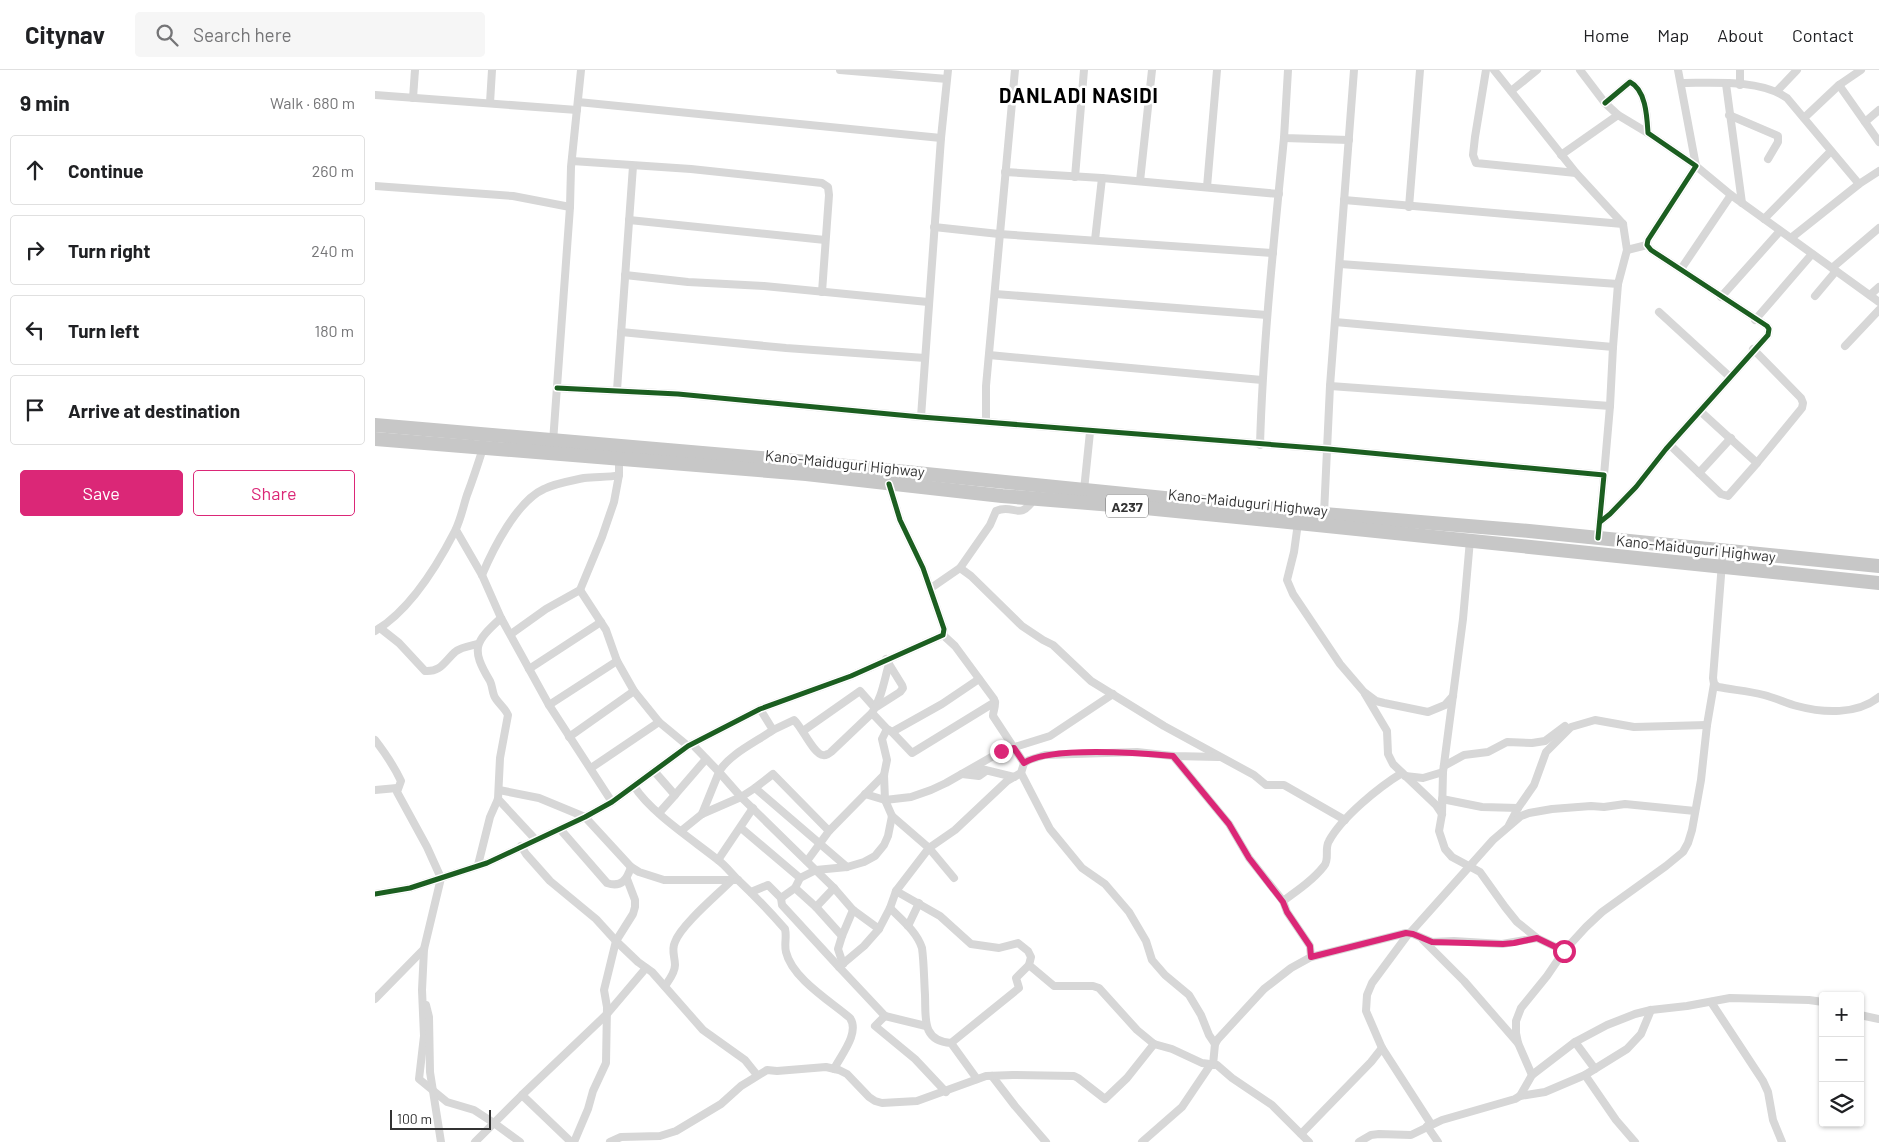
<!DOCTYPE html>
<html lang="en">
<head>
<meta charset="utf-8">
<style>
	:root { --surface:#fff; --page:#f6f6f6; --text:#202124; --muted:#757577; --line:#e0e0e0; --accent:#db2777 }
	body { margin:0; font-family:Barlow,sans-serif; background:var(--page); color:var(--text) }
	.controls { position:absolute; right:15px; bottom:15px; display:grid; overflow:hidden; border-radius:5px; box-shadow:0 1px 4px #0004 }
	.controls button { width:45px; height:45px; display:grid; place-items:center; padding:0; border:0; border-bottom:1px solid var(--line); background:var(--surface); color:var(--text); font:25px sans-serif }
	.scale { position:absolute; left:15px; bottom:12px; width:101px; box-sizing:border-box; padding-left:5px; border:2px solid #333; border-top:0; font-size:14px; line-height:18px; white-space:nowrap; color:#333; -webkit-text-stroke:4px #fff; paint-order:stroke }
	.stop { position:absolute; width:15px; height:15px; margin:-11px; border:4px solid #db2777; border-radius:50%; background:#fff }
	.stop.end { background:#db2777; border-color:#fff; box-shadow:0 1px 5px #0008 }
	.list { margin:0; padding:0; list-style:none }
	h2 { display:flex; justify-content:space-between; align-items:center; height:65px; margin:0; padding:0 20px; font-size:21px }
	h2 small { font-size:16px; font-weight:400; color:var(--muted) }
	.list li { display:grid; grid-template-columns:32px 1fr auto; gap:15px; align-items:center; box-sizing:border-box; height:70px; margin:0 10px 10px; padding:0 10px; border:1px solid var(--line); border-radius:5px }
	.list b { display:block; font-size:19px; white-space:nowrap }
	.list em { font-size:16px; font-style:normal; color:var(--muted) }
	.actions { display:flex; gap:10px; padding:15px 20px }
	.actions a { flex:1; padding:11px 0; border:1px solid var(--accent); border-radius:5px; text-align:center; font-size:18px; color:var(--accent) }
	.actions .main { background:var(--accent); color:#fff }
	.icon { flex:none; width:28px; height:28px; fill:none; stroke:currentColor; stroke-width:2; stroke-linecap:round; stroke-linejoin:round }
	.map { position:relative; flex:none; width:1504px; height:1072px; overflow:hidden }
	header { display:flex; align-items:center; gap:30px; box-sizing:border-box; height:70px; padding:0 25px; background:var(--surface); border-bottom:1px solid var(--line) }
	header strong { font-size:24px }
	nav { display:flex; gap:28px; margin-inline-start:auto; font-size:18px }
	.search { width:350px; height:45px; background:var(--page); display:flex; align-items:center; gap:12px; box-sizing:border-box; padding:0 18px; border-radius:5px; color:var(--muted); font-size:19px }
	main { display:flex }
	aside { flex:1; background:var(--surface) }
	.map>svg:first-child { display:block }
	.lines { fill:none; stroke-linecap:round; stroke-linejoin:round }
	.minor { stroke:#d7d7d7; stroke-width:8 }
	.trunk { stroke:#c7c7c7; stroke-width:14 }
	.cycleway-casing { stroke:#fff; stroke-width:8 }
	.cycleway { stroke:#1b5e20; stroke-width:5 }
	.route { stroke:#db2777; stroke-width:6 }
	.labels { text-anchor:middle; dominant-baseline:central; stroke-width:5; stroke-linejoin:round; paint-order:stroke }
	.shield { fill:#fff; stroke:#707070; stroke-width:1 }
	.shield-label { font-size:14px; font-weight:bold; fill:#333 }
	.street-label { font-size:15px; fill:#333; stroke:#fff }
	.district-label { font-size:20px; font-weight:bold; letter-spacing:1px; fill:#000; stroke:#fff }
</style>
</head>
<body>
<header>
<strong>Citynav</strong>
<div class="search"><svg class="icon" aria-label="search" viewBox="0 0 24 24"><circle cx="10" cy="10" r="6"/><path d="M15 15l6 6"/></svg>Search here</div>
<nav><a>Home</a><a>Map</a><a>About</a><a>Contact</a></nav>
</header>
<main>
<aside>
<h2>9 min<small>Walk · 680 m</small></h2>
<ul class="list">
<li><svg class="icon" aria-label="ahead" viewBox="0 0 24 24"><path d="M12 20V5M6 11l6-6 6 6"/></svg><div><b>Continue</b></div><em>260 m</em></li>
<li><svg class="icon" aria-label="right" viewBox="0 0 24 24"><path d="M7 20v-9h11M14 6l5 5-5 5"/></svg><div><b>Turn right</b></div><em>240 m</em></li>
<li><svg class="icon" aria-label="left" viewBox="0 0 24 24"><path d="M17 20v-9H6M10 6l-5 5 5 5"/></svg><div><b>Turn left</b></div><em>180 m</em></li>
<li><svg class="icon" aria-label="arrive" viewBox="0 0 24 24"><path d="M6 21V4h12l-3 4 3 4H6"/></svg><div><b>Arrive at destination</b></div></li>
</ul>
<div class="actions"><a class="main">Save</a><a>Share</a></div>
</aside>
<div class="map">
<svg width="1504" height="1072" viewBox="0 0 1504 1072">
	<rect width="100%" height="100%" fill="#fff"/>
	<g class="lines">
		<!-- minor -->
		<g class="minor">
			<path d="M465,0L572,9"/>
			<path d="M913,0L909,68L974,70"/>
			<path d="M1111,0L1100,67L1098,85L1101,93L1201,103L1119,0"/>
			<path d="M1205,0L1230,33L1243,45L1273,63"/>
			<path d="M1303,0L1321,96L1356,125L1504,232"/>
			<path d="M1365,0V15"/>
			<path d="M1306,13C1338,13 1385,9 1412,28L1484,114"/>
			<path d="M1351,14L1367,133"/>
			<path d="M1464,15L1504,72"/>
			<path d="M1136,21L1162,0"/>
			<path d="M1402,21L1422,0"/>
			<path d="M0,25L202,40"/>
			<path d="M38,28L40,0"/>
			<path d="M203,32L566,68"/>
			<path d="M115,33L117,0"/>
			<path d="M1354,45L1403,66V72L1393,89"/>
			<path d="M1429,48L1464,15L1486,0"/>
			<path d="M1490,52L1504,40"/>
			<path d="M1186,85L1243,45"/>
			<path d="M197,91L316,99L447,113L453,117L454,125L447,222"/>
			<path d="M630,102L727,108L904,124"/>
			<path d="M1201,103L1248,154"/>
			<path d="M700,107L709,0"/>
			<path d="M765,111L777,0"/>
			<path d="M0,116L138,126L195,137"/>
			<path d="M832,117L842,0"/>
			<path d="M969,130L1248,154L1252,180L1243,214L1238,277L1235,336L1229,405"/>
			<path d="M1034,137L1045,0"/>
			<path d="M1389,149L1456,81"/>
			<path d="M254,150L450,170"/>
			<path d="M559,157L624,164L898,183"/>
			<path d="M1416,168L1484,114L1504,101"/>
			<path d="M720,170L727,108"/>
			<path d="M1252,180L1272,175"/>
			<path d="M965,194L1243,214"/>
			<path d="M1457,198L1504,158"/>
			<path d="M1306,199L1356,125"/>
			<path d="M250,205L313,212L389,216L553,232"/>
			<path d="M620,224L892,245"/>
			<path d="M1495,225L1504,217"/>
			<path d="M1440,226L1461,201"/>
			<path d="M1346,227L1405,161"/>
			<path d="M1284,242L1355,307"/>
			<path d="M1380,250L1437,184"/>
			<path d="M960,252L1238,277"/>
			<path d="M246,262L411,278L550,288"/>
			<path d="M1470,276L1504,240"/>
			<path d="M1378,279L1426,328L1428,333L1427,338L1382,393"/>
			<path d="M614,285L887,310"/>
			<path d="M955,316L1235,336"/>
			<path d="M182,318L303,324L546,347L953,379L1229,405L1223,468"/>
			<path d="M242,320L258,96"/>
			<path d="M546,347L566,68L573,0"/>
			<path d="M611,352V316L640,0"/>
			<path d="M178,372L195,137L196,97L206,0"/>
			<path d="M885,375C888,272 899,170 909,68"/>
			<path d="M1295,375L1346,424L1353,426L1382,393L1325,341"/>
			<path d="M1324,403L1356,368"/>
			<path d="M709,420L715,362"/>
			<path d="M949,444L955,316L979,0"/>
			<path d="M1225,452L1235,444L1261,417L1291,379L1393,265L1394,259L1392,256L1276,180L1272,175L1273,170L1321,96L1273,63C1272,47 1271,20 1255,12L1230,33"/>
			<path d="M923,453L919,482L912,510L918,524L965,594L989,622L1001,631L1009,633L1053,642L1070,635L1078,626"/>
			<path d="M81,460L107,505L126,548L174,635L237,732"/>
			<path d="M1095,470L1088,549L1068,702L1067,744L1064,761L1070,779L1077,787L1105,802L1130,837L1142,852L1162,868"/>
			<path d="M1348,480L1338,608L1339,614L1343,617C1359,620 1374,621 1389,625C1401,628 1411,633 1422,636C1448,643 1482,645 1504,627"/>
			<path d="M585,498L596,506L647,556L668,570L678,575L716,611L789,656L879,705L891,715H909L970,750"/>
			<path d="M107,505C118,479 142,431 169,419C181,413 196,411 209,408C221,406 233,408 244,405V388"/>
			<path d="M556,518L585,498L615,455L621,441C639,433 644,452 659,429"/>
			<path d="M205,520L231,560L242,591L259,621L284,652L313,676"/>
			<path d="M5,558L24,573L50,601C66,602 69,592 80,582C86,577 95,576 103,574"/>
			<path d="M0,561C34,541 62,496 80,461C86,449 88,437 92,425C98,409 103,394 108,378"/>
			<path d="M136,564L171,539L205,520L227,467L239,432L244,405"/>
			<path d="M568,565L580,576L619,629C622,635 618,640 618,646L649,693"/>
			<path d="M154,599L226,552"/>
			<path d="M990,624L1012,661L1013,684L1018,694L1061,735L1067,744"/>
			<path d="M174,635L242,591"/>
			<path d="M385,639L398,660C381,672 353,685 344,702L366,727L459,818L478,840L504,859"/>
			<path d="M398,660L419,650C427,657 439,685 448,685C450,686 455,683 456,682L497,643"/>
			<path d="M514,660L517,662L567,634L604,609"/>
			<path d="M428,661L485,621L500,638L525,622L528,618L527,615L514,594"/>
			<path d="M517,662L537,683L620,632"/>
			<path d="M194,667L259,621"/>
			<path d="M0,670C10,683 19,696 26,711L22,722L52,777L66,808L49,879L47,920L49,966L44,1009L72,1032L99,1040L119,1053L145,1072"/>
			<path d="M317,674L344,702L327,744"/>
			<path d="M798,686L854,754L874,788L908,831L912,842L935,876L936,887"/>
			<path d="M1069,696L1089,685L1113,682L1132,672L1157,673L1170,671L1190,656"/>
			<path d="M216,698L284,652"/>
			<path d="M597,700L602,698L639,707"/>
			<path d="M279,701L300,725L331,689"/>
			<path d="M587,704L604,706L611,701"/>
			<path d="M1030,706L1048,708L1068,702"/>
			<path d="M259,716C275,742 318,770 343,790C350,795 356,803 362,809C379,825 395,842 410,859C412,867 409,874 411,882C417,908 455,931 475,948C485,963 466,985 459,999"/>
			<path d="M380,718L398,704L454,761"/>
			<path d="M0,720L22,718"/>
			<path d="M124,720L164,728L210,747L256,797"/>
			<path d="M490,724L510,730L536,727L556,720L571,713L627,681L675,666L738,624"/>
			<path d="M123,729L160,769"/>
			<path d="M1067,729L1107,737L1143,738"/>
			<path d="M284,743L300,725"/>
			<path d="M517,746L554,778L579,808"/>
			<path d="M1134,755L1143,738L1159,715L1171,682L1196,657L1220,650L1259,657L1332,655"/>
			<path d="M366,758L425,808"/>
			<path d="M185,759L232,813C247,818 252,809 256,797L264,802L289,810H363"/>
			<path d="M306,761L327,744L366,727L380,718L472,797"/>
			<path d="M146,776L151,784L175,811L221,849L241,871L263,892L277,902L328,960L370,990L382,1005"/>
			<path d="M343,790L378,738"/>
			<path d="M432,791L454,761L509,705"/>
			<path d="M103,795L115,747L123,729L125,688L133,645C130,638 125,635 121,629C117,624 118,617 115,611C95,578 100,572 126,548"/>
			<path d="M420,818L441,837L459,818"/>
			<path d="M521,821L565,846L596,874L624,878L643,873L653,881L656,887L654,895L679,916H718L724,918L762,960L779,974L797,979L827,993L842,995L857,1008L897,1035L934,1072"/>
			<path d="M376,822L393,815L406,828L420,818L425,808L441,800L472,797L489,792L500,786L509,775L513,766L517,746L510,730L509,705L512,690L507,669L512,659L497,643C507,627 509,611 514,594L511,589"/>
			<path d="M0,824L35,818L112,793L210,747L237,732L313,676L385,639L476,606L568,565L569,559L548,498L525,450L514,414"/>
			<path d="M406,828L407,835L464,897"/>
			<path d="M908,831C922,821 938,810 949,796C955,789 949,779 954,771C967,747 1004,717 1027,703"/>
			<path d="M441,837L467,866"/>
			<path d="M515,838C527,850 542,862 547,878C549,893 549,909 550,925C551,947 546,971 576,973L602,1009"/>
			<path d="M533,856L544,833"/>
			<path d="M1034,863L997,913L992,925L991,941L1007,978L1056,1054"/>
			<path d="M1035,863L1118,770L1146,746L1154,743L1177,739L1216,736L1229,737L1250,734L1320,741"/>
			<path d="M1048,870L1089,911L1143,973"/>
			<path d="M468,894L463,879L467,866L478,840"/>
			<path d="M290,916C294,910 300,903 300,895C300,887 296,880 300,872C306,855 342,825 356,811"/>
			<path d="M0,929L49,879"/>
			<path d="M1336,932L1388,1011L1393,1022L1398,1050L1407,1072"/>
			<path d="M51,935L54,947L55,1002L66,1072"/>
			<path d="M1485,945L1504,949"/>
			<path d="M510,946L551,956"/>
			<path d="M1200,972L1220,999"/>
			<path d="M576,973L644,918L641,908L654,895"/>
			<path d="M840,974L834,965L826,945L814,925L790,905L777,890L771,871L754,842L730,814L707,798L675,759L646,703L649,693L654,690L670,685L762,682L798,686L844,687"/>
			<path d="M838,995L840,974L843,969L889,919L916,898L936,887L1031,863L1038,864L1057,872L1079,871L1127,874L1162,868L1189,881"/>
			<path d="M1157,1005L1143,973L1141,963V951L1146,938L1172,906L1189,881L1211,857L1227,842L1291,796L1308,782L1313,773L1317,760L1326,710L1332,655L1339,614"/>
			<path d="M1210,1005L1241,1050L1260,1072"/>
			<path d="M617,1006L640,1036L671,1072"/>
			<path d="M571,1022L540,989L500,956L510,946L464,897L489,876L504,859L515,838L521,821L554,778L580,760L632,711L646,703"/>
			<path d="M1145,1026L1170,1022L1210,1005L1252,979L1266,964L1276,940"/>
			<path d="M1052,1056L1063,1072"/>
			<path d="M926,1064L996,992L1007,978"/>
			<path d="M100,1072L147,1025"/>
			<path d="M196,1072L147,1025L232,944L271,898"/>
			<path d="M199,1072L213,1039L218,1021L231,993L232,937L229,920L241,871L258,844L260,837V830L252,809"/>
			<path d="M235,1072L246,1067L285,1066L301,1061L346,1034L366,1016L392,1000L402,1001L451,997L464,1000L472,1004L494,1027L500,1031L507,1033L542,1031L611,1006L638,1005L699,1006L703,1008L730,1029L752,1008L779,974"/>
			<path d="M767,1072L807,1037L836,994"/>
			<path d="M984,1072L996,1065L1004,1064L1036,1065L1067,1050L1140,1029L1145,1026L1157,1005L1200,972L1232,955L1260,944L1276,940L1312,936L1355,928L1434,930L1448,932"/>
		</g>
		<!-- trunk -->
		<g class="trunk">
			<path d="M0,355L433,392L949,444L1154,461L1504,496"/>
			<path d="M0,369L431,404L627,426L750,436L923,453L1504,513"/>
		</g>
		<!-- cycleway casing -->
		<g class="cycleway-casing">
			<g id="cycleway">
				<path d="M182,318L303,324L546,347L953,379L1229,405L1223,468"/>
				<path d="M1225,452L1235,444L1261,417L1291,379L1393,265L1394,259L1392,256L1276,180L1272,175L1273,170L1321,96L1273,63C1272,47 1271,20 1255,12L1230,33"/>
				<path d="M0,824L35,818L112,793L210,747L237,732L313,676L385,639L476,606L568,565L569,559L548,498L525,450L514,414"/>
			</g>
		</g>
		<!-- cycleway -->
		<use href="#cycleway" class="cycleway"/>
	</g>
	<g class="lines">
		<!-- route -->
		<path class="route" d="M626,681L639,678L649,693C674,676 766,683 798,686L854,754L874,788L908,832L912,842L935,876L936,887L1031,863L1038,864L1057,872L1128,874L1139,873L1162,868L1189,881"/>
	</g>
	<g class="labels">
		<!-- shield labels -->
		<rect class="shield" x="731" y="424.5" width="42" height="23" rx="4"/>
		<g class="shield-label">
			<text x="752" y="436">A237</text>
		</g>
		<!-- street labels -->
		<g class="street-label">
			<text transform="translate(470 393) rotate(6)">Kano-Maiduguri Highway</text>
			<text transform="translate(873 432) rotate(6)">Kano-Maiduguri Highway</text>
			<text transform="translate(1321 478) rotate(6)">Kano-Maiduguri Highway</text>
		</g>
		<!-- district labels -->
		<g class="district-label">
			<text x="704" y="25">DANLADI NASIDI</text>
		</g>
	</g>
</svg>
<div class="controls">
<button>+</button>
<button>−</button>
<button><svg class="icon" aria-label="layers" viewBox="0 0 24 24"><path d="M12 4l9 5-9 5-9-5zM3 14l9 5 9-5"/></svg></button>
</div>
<div class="scale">100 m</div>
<div class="stop" style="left:1189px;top:881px"></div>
<div class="stop end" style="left:626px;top:681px"></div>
</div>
</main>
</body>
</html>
